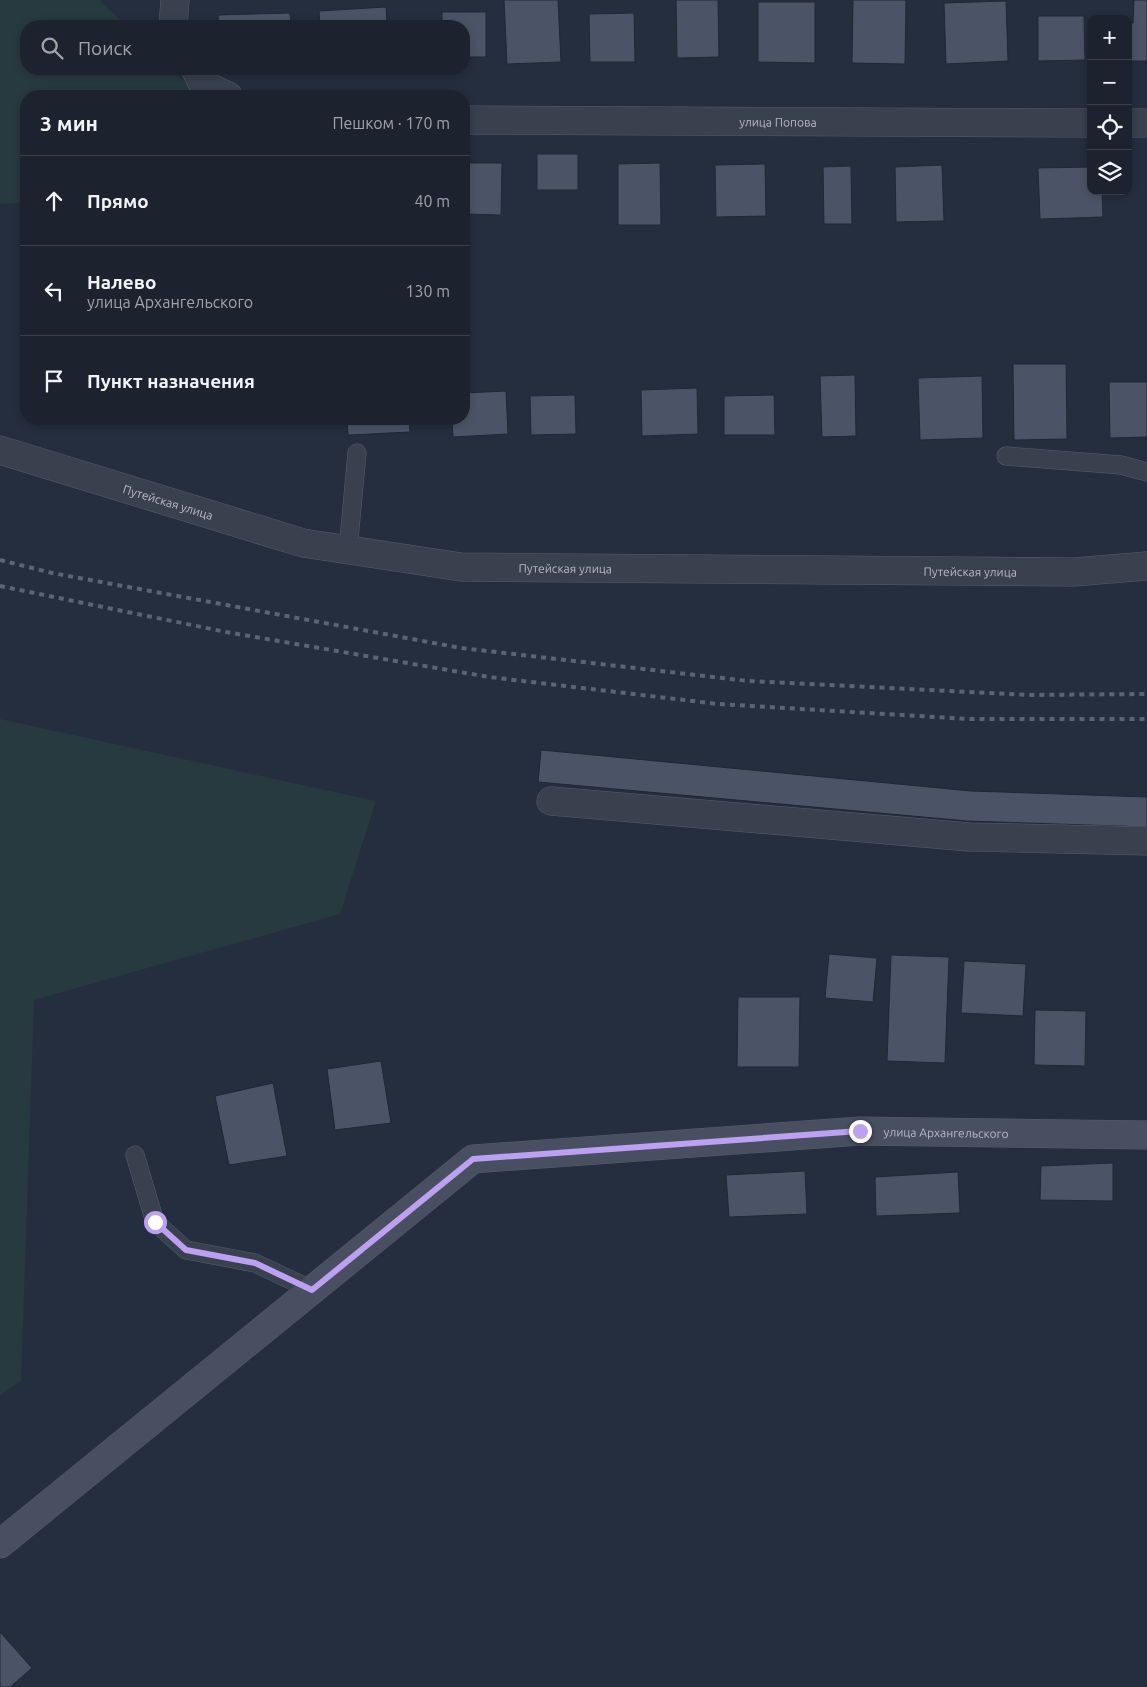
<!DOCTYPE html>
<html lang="ru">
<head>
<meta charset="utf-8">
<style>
	:root { --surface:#1c222e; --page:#292f3a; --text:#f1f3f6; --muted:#a0a4aa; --line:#3a3f4a }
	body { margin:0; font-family:Ubuntu,sans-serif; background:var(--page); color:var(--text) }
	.controls { position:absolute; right:15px; top:15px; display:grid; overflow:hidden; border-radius:10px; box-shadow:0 2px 8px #0003 }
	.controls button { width:45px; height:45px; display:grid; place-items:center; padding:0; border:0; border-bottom:1px solid var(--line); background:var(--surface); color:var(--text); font:25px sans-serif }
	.stop { position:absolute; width:15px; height:15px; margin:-11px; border:4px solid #bca0f2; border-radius:50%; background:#fff }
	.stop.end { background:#bca0f2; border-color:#fff; box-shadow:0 1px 5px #0008 }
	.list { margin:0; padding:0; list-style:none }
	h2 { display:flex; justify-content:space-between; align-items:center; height:65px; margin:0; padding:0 20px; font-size:21px }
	h2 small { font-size:16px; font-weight:400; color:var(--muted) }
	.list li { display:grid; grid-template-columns:32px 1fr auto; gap:15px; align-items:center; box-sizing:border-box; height:90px; padding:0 20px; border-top:1px solid var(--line) }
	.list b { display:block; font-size:19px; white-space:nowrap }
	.list p { margin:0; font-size:16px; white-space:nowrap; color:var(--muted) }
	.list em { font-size:16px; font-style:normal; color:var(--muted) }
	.icon { flex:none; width:28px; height:28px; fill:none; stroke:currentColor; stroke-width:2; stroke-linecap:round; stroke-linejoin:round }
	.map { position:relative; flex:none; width:1147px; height:1687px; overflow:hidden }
	.search { position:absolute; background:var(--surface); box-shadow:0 2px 8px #0003; left:20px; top:20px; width:450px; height:55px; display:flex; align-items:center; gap:12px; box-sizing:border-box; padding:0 18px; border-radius:20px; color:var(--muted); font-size:19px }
	.panel { position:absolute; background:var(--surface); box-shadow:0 2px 8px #0003; left:20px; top:90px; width:450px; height:335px; border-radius:20px }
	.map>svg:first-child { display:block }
	.green { fill:#273a3f }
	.building { fill:#4b5467; stroke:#202736 }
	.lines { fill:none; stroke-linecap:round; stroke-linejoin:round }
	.lane-casing { stroke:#575e6c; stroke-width:19 }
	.street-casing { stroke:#575e6c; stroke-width:29 }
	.secondary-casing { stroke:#575e6c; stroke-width:29 }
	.lane { stroke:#39404e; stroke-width:18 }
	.street { stroke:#39404e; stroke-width:28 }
	.secondary { stroke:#474f61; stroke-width:28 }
	.rail { stroke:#5b6475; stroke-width:4; stroke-dasharray:5 5; stroke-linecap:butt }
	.route { stroke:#bca0f2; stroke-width:6 }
	.labels { text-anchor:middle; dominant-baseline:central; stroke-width:4; stroke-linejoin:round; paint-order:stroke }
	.street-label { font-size:12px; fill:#b6bbc9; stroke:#1e2534 }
</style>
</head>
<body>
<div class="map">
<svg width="1147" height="1687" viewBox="0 0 1147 1687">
	<rect width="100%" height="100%" fill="#252e3e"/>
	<!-- green -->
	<g class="green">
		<path d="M0,0H102L101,2L127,26H26V69H171L200,96H26V203L0,204Z"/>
		<path d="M0,719L376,801L340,914L34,1000L21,1381L0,1395Z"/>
	</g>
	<!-- building -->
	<g class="building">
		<path d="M504,0H558L561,62L507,64Z"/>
		<path d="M676,0H718L719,57L677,58Z"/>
		<path d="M853,0H906L905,64L852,63Z"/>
		<path d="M1134,0H1147V61H1128V23H1133Z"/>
		<path d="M1006,1L1008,61L946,64L944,3Z"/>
		<path d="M758,2H815V63L758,62Z"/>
		<path d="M386,7L387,26H320L319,11Z"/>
		<path d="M442,12H486V57H464V26H442Z"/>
		<path d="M290,13L291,26H219L218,15Z"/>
		<path d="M634,13L635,62H590L589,14Z"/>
		<path d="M1038,16H1084L1085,60L1038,61Z"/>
		<rect x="537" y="154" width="41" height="36"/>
		<path d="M464,163H502L501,215L464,214Z"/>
		<path d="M660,163L661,225H618V164Z"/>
		<path d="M765,164L766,216L716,217L715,165Z"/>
		<path d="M942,165L944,221L896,222L895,167Z"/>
		<path d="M851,166L852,224H824L823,167Z"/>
		<path d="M1091,167V191H1102L1103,217L1040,219L1038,168Z"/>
		<path d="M1013,364H1066L1067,439L1014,440Z"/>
		<path d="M855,375L856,436L822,437L820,376Z"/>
		<path d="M982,376L983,438L920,440L918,378Z"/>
		<path d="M1109,382H1147V437L1110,438Z"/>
		<path d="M697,388L698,434L642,436L641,390Z"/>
		<path d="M506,391L508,434L453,437L452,419H464V393Z"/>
		<path d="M575,395L576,434L531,435L530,396Z"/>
		<path d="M774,395L775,435H724V396Z"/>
		<path d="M347,419H409L410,432L348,435Z"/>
		<path d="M541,750L971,791L1147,797V827L967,821L538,782Z"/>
		<path d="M829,954L877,958L873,1002L825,998Z"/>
		<path d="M891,955L949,957L945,1063L887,1061Z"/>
		<path d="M964,961L1026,964L1023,1016L961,1013Z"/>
		<path d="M738,997H800L799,1067H737Z"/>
		<path d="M1035,1010L1086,1011L1085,1066L1034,1065Z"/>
		<path d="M381,1061L391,1123L335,1130L327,1069Z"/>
		<path d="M273,1083L287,1156L229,1165L215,1096Z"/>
		<path d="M1113,1163V1201L1040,1200L1041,1166Z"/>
		<path d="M805,1171L807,1214L729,1217L726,1175Z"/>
		<path d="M958,1172L960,1213L876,1216L875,1177Z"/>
		<path d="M0,1632L32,1668L10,1687H0Z"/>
	</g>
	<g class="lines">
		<!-- lane casing -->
		<g class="lane-casing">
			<g id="lane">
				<path d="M1006,456L1121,465L1147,472"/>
				<path d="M348,550L357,453"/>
				<path d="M135,1155L155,1222L186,1250L255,1263L312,1290"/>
			</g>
		</g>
		<!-- street casing -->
		<g class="street-casing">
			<g id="street">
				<path d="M173,26L175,0"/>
				<path d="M195,69L203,84L228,96"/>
				<path id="s1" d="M464,120L1091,123"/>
				<path d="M1128,123H1147"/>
				<path id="s2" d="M0,450L303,543L461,567L1074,572L1147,566"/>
				<path d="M551,801L969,837L1147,841"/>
			</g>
		</g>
		<!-- secondary casing -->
		<g class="secondary-casing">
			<g id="secondary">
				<path id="s3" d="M0,1544L473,1159L860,1131L1147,1135"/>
			</g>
		</g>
		<!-- lane -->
		<use href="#lane" class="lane"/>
		<!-- street -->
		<use href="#street" class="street"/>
		<!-- secondary -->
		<use href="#secondary" class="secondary"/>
		<!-- rail -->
		<g class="rail">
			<path d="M0,560L52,573L461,648L748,681L1027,695L1147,694"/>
			<path d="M0,586L226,632L489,677L718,704L969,719H1147"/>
		</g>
	</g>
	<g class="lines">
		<!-- route -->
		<path class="route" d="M155,1222L186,1250L255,1263L312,1290L473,1159L860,1131"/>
	</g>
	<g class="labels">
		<!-- street labels -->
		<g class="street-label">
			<text stroke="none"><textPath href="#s1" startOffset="314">улица Попова</textPath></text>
			<text stroke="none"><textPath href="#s2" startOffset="176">Путейская улица</textPath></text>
			<text stroke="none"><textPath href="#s2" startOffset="581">Путейская улица</textPath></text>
			<text stroke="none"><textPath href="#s2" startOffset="986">Путейская улица</textPath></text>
			<text stroke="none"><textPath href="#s3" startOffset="1084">улица Архангельского</textPath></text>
		</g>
	</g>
</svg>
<div class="controls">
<button>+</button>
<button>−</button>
<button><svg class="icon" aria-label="locate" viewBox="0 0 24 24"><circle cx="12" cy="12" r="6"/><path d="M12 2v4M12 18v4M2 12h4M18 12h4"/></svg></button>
<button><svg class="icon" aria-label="layers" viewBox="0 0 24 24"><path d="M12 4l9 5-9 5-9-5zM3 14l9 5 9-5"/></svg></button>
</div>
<div class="stop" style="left:155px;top:1222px"></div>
<div class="stop end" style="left:860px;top:1131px"></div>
<div class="search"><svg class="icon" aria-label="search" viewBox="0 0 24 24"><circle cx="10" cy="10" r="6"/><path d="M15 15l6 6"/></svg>Поиск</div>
<section class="panel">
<h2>3 мин<small>Пешком · 170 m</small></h2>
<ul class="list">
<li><svg class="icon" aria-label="ahead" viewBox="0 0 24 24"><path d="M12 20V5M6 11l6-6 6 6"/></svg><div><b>Прямо</b></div><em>40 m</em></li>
<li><svg class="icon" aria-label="left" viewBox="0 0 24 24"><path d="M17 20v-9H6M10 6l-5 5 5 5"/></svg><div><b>Налево</b><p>улица Архангельского</p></div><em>130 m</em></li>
<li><svg class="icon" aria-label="arrive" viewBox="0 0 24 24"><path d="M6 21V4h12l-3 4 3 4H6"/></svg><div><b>Пункт назначения</b></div></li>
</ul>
</section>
</div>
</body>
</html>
